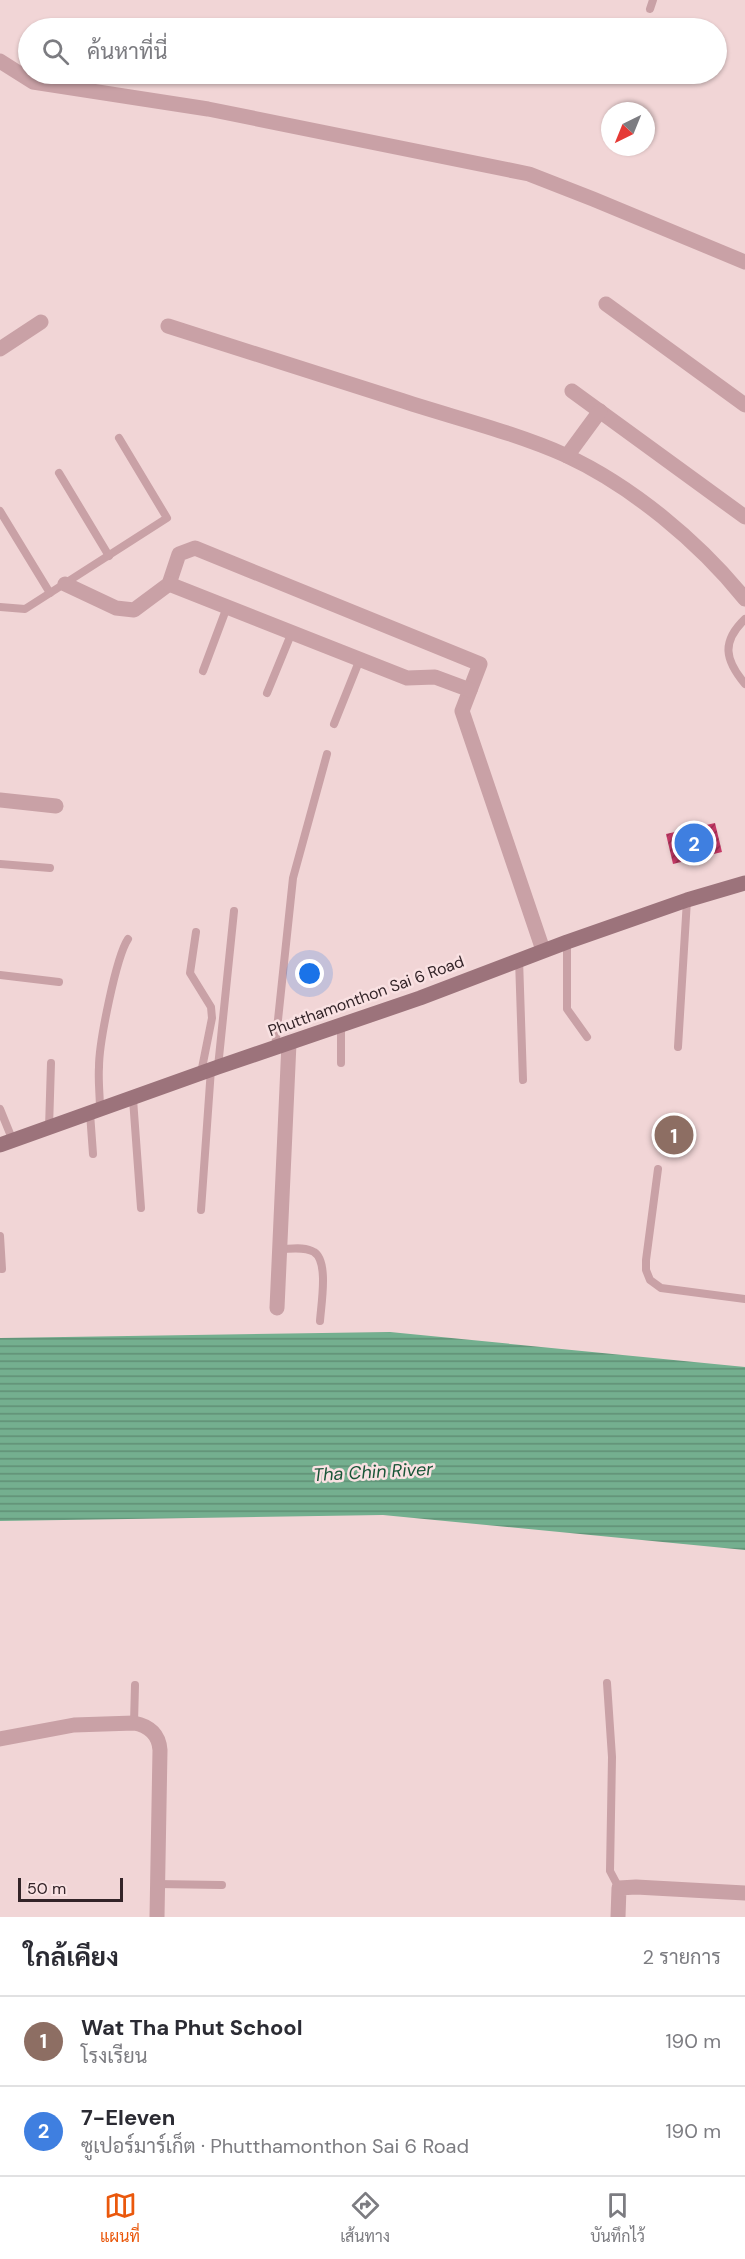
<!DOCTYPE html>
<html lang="th">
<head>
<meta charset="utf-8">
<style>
	:root { --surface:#fff; --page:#f7f7f7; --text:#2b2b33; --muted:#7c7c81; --line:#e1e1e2; --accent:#ea580c }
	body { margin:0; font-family:"DM Sans",Sarabun,sans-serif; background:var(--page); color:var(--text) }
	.compass { position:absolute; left:601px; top:102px; width:54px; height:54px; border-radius:50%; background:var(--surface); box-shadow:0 2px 4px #0004; rotate:223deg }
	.scale { position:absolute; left:18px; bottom:15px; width:105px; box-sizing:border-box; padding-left:6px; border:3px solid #332428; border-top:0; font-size:16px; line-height:21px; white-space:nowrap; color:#332428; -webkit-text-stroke:4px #f9e1e2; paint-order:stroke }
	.you { position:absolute; left:310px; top:974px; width:21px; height:21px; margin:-15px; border:4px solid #fff; border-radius:50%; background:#1a73e8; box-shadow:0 0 0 9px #1a73e833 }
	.badge { display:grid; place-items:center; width:39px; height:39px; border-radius:50%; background:var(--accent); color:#fff; font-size:20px; font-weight:700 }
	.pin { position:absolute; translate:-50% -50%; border:3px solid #fff; box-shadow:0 2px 6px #0006 }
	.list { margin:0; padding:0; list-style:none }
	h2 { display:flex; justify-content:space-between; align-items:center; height:78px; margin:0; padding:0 24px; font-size:26px }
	h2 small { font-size:20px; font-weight:400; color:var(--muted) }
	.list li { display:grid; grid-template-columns:39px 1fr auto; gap:18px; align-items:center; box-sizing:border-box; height:90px; padding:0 24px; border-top:2px solid var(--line) }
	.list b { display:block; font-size:22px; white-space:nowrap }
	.list p { margin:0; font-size:20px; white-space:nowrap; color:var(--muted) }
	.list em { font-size:20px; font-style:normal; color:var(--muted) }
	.icon { flex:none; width:33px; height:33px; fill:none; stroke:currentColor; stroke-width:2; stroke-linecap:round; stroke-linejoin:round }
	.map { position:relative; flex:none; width:745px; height:1917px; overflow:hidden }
	.search { position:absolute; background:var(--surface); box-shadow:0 2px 4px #0004; left:18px; right:18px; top:18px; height:66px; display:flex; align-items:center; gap:15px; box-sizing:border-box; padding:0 21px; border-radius:33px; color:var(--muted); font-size:22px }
	.sheet { height:258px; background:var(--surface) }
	nav { display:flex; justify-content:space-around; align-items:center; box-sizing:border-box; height:84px; border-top:2px solid var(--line); background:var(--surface); font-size:16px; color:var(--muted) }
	nav a { display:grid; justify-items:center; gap:3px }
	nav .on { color:var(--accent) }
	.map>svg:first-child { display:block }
	.water { fill:url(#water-rules) }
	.building { fill:url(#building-hatch) }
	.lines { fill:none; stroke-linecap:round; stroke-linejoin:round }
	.service { stroke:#c9a1a6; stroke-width:8 }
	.minor { stroke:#c9a1a6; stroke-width:15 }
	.secondary { stroke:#9c737b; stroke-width:15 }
	.labels { text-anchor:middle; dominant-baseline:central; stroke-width:5; stroke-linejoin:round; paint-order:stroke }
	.street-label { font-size:16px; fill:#332428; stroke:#f9e1e2 }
	.water-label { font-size:18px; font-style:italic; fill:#195537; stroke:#f9e1e2 }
</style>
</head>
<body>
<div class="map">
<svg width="745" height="1917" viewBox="0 0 745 1917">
	<defs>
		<pattern id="water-rules" width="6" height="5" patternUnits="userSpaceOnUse" patternTransform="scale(1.5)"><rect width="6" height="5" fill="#74af8f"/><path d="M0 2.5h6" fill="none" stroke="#608e75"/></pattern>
		<pattern id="building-hatch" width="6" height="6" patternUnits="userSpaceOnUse" patternTransform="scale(1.5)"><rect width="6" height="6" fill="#ca3a69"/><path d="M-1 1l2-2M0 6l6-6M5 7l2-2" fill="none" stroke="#a53156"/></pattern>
	</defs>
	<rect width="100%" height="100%" fill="#f1d5d6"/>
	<!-- water -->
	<path class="water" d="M390,1332L745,1367V1550L383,1515L0,1521V1338Z"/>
	<!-- building -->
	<path class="building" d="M715,823L722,852L673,864L666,834Z"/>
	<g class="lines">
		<!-- service -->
		<g class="service">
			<path d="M650,9L653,0"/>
			<path d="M59,473L109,556"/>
			<path d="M0,511L50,593"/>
			<path d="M0,607L25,609L167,518L119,438"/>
			<path d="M745,619C721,642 725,660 745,684"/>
			<path d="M203,671L227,607"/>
			<path d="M267,693L292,632"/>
			<path d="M334,724L360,659"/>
			<path d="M0,864L50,868"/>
			<path d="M196,932L190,973L211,1007L212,1018L201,1073"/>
			<path d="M567,942V1009L587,1037"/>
			<path d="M519,959L523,1080"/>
			<path d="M0,975L59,982"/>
			<path d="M341,1025V1063"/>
			<path d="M678,1047L687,900"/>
			<path d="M275,1048L293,878L327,754"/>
			<path d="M218,1067L234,911"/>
			<path d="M133,1099L141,1208"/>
			<path d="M0,1109L13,1141"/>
			<path d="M100,1110C100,1096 98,1081 99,1067C99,1043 116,957 128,939"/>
			<path d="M90,1113L93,1154"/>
			<path d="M49,1128L51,1063"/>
			<path d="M658,1169L646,1260V1270L650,1280L661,1288L745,1299"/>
			<path d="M201,1210L211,1069"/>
			<path d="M0,1236L2,1269"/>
			<path d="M280,1249C290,1249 305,1246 314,1252C329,1261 321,1305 320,1321"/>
			<path d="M607,1683L612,1757L610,1871L619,1888"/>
			<path d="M134,1723L135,1685"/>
			<path d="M157,1884L222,1885"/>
		</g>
		<!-- minor -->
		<g class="minor">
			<path d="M0,61L33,82L208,109L529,174L593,199L745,262"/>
			<path d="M606,304L745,405"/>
			<path d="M168,326C244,350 321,375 397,399C451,417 514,432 565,455C632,486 699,542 745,599"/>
			<path d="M0,349L41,322"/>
			<path d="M572,391L745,517"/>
			<path d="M567,456L600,411"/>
			<path d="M65,584L116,608L134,610L169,584L179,554L195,548L480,664L462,711L543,950"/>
			<path d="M169,584L407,678L435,677L470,690"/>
			<path d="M0,800L56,806"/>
			<path d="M277,1308L289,1043"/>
			<path d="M0,1739L74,1725L134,1723C150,1726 159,1735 160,1750L157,1917"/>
			<path d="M618,1917L619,1888L636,1887L745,1893"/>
		</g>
		<!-- secondary -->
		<path class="secondary" d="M0,1145L218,1067L420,998L567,942L687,900L745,883"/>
	</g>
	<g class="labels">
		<!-- street labels -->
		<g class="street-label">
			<text transform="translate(366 996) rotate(-20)">Phutthamonthon Sai 6 Road</text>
		</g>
		<!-- water labels -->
		<g class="water-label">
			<text transform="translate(373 1472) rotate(-3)">Tha Chin River</text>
		</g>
	</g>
</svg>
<svg class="compass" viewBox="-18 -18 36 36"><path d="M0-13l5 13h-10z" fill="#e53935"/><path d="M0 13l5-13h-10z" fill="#7c7c81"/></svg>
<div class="scale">50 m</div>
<div class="you"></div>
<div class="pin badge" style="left:674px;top:1135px;background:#8d6e63">1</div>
<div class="pin badge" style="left:694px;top:843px;background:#3f7fe0">2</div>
<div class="search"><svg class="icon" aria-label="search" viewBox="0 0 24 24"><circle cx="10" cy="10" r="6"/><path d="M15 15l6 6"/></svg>ค้นหาที่นี่</div>
</div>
<section class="sheet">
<h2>ใกล้เคียง<small>2 รายการ</small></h2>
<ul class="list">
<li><span class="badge" style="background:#8d6e63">1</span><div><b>Wat Tha Phut School</b><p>โรงเรียน</p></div><em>190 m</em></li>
<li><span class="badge" style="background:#3f7fe0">2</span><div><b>7-Eleven</b><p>ซูเปอร์มาร์เก็ต · Phutthamonthon Sai 6 Road</p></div><em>190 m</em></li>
</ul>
</section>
<nav>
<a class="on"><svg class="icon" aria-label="map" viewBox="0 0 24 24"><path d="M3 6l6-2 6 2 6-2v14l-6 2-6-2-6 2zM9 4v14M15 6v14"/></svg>แผนที่</a>
<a><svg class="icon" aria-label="directions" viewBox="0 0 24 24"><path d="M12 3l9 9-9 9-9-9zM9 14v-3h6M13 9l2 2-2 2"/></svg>เส้นทาง</a>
<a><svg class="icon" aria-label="saved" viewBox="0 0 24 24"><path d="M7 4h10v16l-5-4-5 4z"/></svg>บันทึกไว้</a>
</nav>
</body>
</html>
